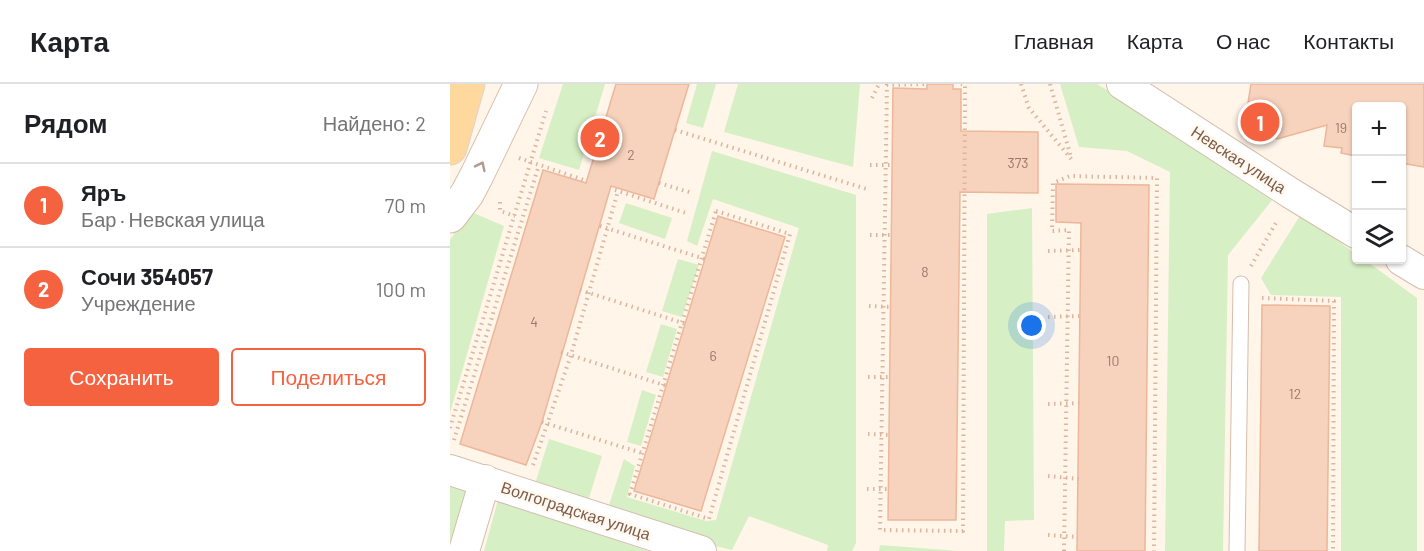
<!DOCTYPE html>
<html lang="ru">
<head>
<meta charset="utf-8">
<style>
	:root { --surface:#fff; --page:#f2f2f2; --text:#202124; --muted:#757577; --line:#e0e0e0; --accent:#f56240 }
	body { margin:0; font-family:Barlow,sans-serif; background:var(--page); color:var(--text) }
	.controls { position:absolute; right:18px; top:18px; display:grid; overflow:hidden; border-radius:6px; box-shadow:0 2px 4px #0004 }
	.controls button { width:54px; height:54px; display:grid; place-items:center; padding:0; border:0; border-bottom:2px solid var(--line); background:var(--surface); color:var(--text); font:30px sans-serif }
	.you { position:absolute; left:582px; top:242px; width:21px; height:21px; margin:-15px; border:4px solid #fff; border-radius:50%; background:#1a73e8; box-shadow:0 0 0 9px #1a73e833 }
	.badge { display:grid; place-items:center; width:39px; height:39px; border-radius:50%; background:var(--accent); color:#fff; font-size:20px; font-weight:700 }
	.pin { position:absolute; translate:-50% -50%; border:3px solid #fff; box-shadow:0 2px 6px #0006 }
	.list { margin:0; padding:0; list-style:none }
	h2 { display:flex; justify-content:space-between; align-items:center; height:78px; margin:0; padding:0 24px; font-size:26px }
	h2 small { font-size:20px; font-weight:400; color:var(--muted) }
	.list li { display:grid; grid-template-columns:39px 1fr auto; gap:18px; align-items:center; box-sizing:border-box; height:84px; padding:0 24px; border-top:2px solid var(--line) }
	.list b { display:block; font-size:22px; white-space:nowrap }
	.list p { margin:0; font-size:20px; white-space:nowrap; color:var(--muted) }
	.list em { font-size:20px; font-style:normal; color:var(--muted) }
	.actions { display:flex; gap:12px; padding:18px 24px }
	.actions a { flex:1; padding:14px 0; border:2px solid var(--accent); border-radius:6px; text-align:center; font-size:21px; color:var(--accent) }
	.actions .main { background:var(--accent); color:#fff }
	.icon { flex:none; width:33px; height:33px; fill:none; stroke:currentColor; stroke-width:2; stroke-linecap:round; stroke-linejoin:round }
	.map { position:relative; flex:none; width:974px; height:467px; overflow:hidden }
	header { display:flex; align-items:center; gap:36px; box-sizing:border-box; height:84px; padding:0 30px; background:var(--surface); border-bottom:2px solid var(--line) }
	header strong { font-size:28px }
	nav { display:flex; gap:33px; margin-inline-start:auto; font-size:21px }
	main { display:flex }
	aside { flex:1; background:var(--surface) }
	.map>svg:first-child { display:block }
	.green { fill:#d7efc4 }
	.building { fill:#f7d2bc; stroke:#ecb79a; stroke-width:1.5 }
	.lines { fill:none; stroke-linecap:round; stroke-linejoin:round }
	.lane-casing { stroke:#d5beae; stroke-width:17 }
	.street-casing { stroke:#d5beae; stroke-width:32 }
	.secondary-casing { stroke:#d9beab; stroke-width:35 }
	.primary-casing { stroke:#ddd4cf; stroke-width:35 }
	.path { stroke:#ddb49e; stroke-width:4; stroke-dasharray:1.5 4.5; stroke-linecap:butt }
	.lane { stroke:#fff; stroke-width:15 }
	.street { stroke:#fff; stroke-width:30 }
	.secondary { stroke:#fff; stroke-width:33 }
	.primary { stroke:#ffd89e; stroke-width:33 }
	.oneway { stroke:#b19b91 }
	.labels { text-anchor:middle; dominant-baseline:central; stroke-width:5; stroke-linejoin:round; paint-order:stroke }
	.number-label { font-size:14px; fill:#9c7765 }
	.street-label { font-size:16px; fill:#7d5948; stroke:#fff9f0 }
</style>
</head>
<body>
<header>
<strong>Карта</strong>
<nav><a>Главная</a><a>Карта</a><a>О нас</a><a>Контакты</a></nav>
</header>
<main>
<aside>
<h2>Рядом<small>Найдено: 2</small></h2>
<ul class="list">
<li><span class="badge">1</span><div><b>Яръ</b><p>Бар · Невская улица</p></div><em>70 m</em></li>
<li><span class="badge">2</span><div><b>Сочи 354057</b><p>Учреждение</p></div><em>100 m</em></li>
</ul>
<div class="actions"><a class="main">Сохранить</a><a>Поделиться</a></div>
</aside>
<div class="map">
<svg width="974" height="467" viewBox="0 0 974 467">
	<rect width="100%" height="100%" fill="#fff5e8"/>
	<!-- green -->
	<g class="green">
		<path d="M113,0H155L129,86L89,74Z"/>
		<path d="M247,0H266L253,44L236,39Z"/>
		<path d="M288,0H410L403,83L274,48Z"/>
		<path d="M610,0H647L827,110L778,171L773,467H715L720,88L677,67L629,63Z"/>
		<path d="M262,67L406,111V459L402,467H377L378,461L299,432L282,466L249,458L158,424L174,375L185,382L177,413L256,437L266,436L349,144L263,115L247,162L237,157Z"/>
		<path d="M176,119L222,134L215,155L169,139Z"/>
		<path d="M582,124L584,436L555,437L554,467H537V130Z"/>
		<path d="M19,127L54,142L0,329V156Z"/>
		<path d="M851,130L906,170V176H915L967,214V467H891V213L821,211L811,194Z"/>
		<path d="M228,175L249,181L232,233L212,227Z"/>
		<path d="M211,240L227,245L213,293L196,288Z"/>
		<path d="M192,306L206,311L191,362L177,358Z"/>
		<path d="M99,355L152,372L138,417L85,400Z"/>
		<path d="M0,400L22,405L0,467Z"/>
		<path d="M48,416L197,467H34Z"/>
		<path d="M430,461L509,467H429Z"/>
	</g>
	<!-- building -->
	<g class="building">
		<path d="M166,0H239L204,115L161,102L92,338L76,381L10,360L93,86L136,99Z"/>
		<path d="M477,0H503V5H511V47L588,48V109L510,108L506,436H438L443,4L477,5Z"/>
		<path d="M801,0H974V83L951,79V22H906V72L891,69L892,64L874,62L877,41L827,55L805,49L795,38Z"/>
		<path d="M606,100L699,101L695,467H627L631,139L606,138Z"/>
		<path d="M268,132L335,153L251,427L184,407Z"/>
		<path d="M812,221L880,222L877,467H809Z"/>
	</g>
	<g class="lines">
		<!-- lane casing -->
		<g class="lane-casing">
			<path id="lane" d="M787,467L791,200"/>
		</g>
		<!-- street casing -->
		<g class="street-casing">
			<g id="street">
				<path d="M672,0L842,110L906,149"/>
				<path d="M951,176L974,190"/>
				<path d="M0,386L251,467"/>
				<path d="M14,467L35,396"/>
			</g>
		</g>
		<!-- secondary casing -->
		<g class="secondary-casing">
			<path id="secondary" d="M0,132L17,110L27,91L71,0"/>
		</g>
		<!-- primary casing -->
		<g class="primary-casing">
			<path id="primary" d="M0,64L18,0"/>
		</g>
		<!-- path -->
		<g class="path">
			<path d="M474,0L437,1L430,446L513,447L515,1L511,0"/>
			<path d="M571,0L579,24L622,76"/>
			<path d="M600,0L621,73"/>
			<path d="M422,14L429,0"/>
			<path d="M225,46L420,106"/>
			<path d="M69,74L134,96"/>
			<path d="M420,81H442"/>
			<path d="M209,99L242,109"/>
			<path d="M165,106L236,129"/>
			<path d="M50,118V127L65,132"/>
			<path d="M266,127L340,150L259,435L180,410Z"/>
			<path d="M150,142L255,175"/>
			<path d="M420,151H441"/>
			<path d="M598,167L630,166"/>
			<path d="M801,182L827,137"/>
			<path d="M130,206L236,240"/>
			<path d="M812,214L884,217L883,467"/>
			<path d="M419,222L440,223"/>
			<path d="M598,233L629,232"/>
			<path d="M111,268L217,302"/>
			<path d="M418,293H439"/>
			<path d="M598,320L629,319"/>
			<path d="M92,338L195,370"/>
			<path d="M0,344L96,27"/>
			<path d="M418,350L439,351"/>
			<path d="M4,356L89,81"/>
			<path d="M83,381L121,271L168,107"/>
			<path d="M598,392L629,395"/>
			<path d="M417,405H438"/>
			<path d="M598,451L628,453"/>
			<path d="M614,467L619,146L602,147L603,99L620,92L707,94L704,467"/>
		</g>
		<!-- lane -->
		<use href="#lane" class="lane"/>
		<!-- street -->
		<use href="#street" class="street"/>
		<!-- secondary -->
		<use href="#secondary" class="secondary"/>
		<!-- primary -->
		<use href="#primary" class="primary"/>
	</g>
	<!-- one-way arrows -->
	<defs><path id="oneway-chevron" d="M-2-3.5L2.5 0L-2 3.5" fill="none" stroke-width="1.6" stroke-linecap="round" stroke-linejoin="round" transform="scale(1.5)"/></defs>
	<use class="oneway" href="#oneway-chevron" transform="translate(31 82) rotate(-64)"/>
	<g class="labels">
		<!-- number labels -->
		<g class="number-label">
			<text x="891" y="43">19</text>
			<text x="181" y="70">2</text>
			<text x="568" y="78">373</text>
			<text x="475" y="187">8</text>
			<text x="84" y="237">4</text>
			<text x="263" y="271">6</text>
			<text x="663" y="276">10</text>
			<text x="845" y="309">12</text>
		</g>
		<!-- street labels -->
		<g class="street-label">
			<text transform="translate(789 75) rotate(33)">Невская улица</text>
			<text transform="translate(126 426) rotate(18)">Волгоградская улица</text>
		</g>
	</g>
</svg>
<div class="controls">
<button>+</button>
<button>−</button>
<button><svg class="icon" aria-label="layers" viewBox="0 0 24 24"><path d="M12 4l9 5-9 5-9-5zM3 14l9 5 9-5"/></svg></button>
</div>
<div class="you"></div>
<div class="pin badge" style="left:810px;top:38px">1</div>
<div class="pin badge" style="left:150px;top:54px">2</div>
</div>
</main>
</body>
</html>
